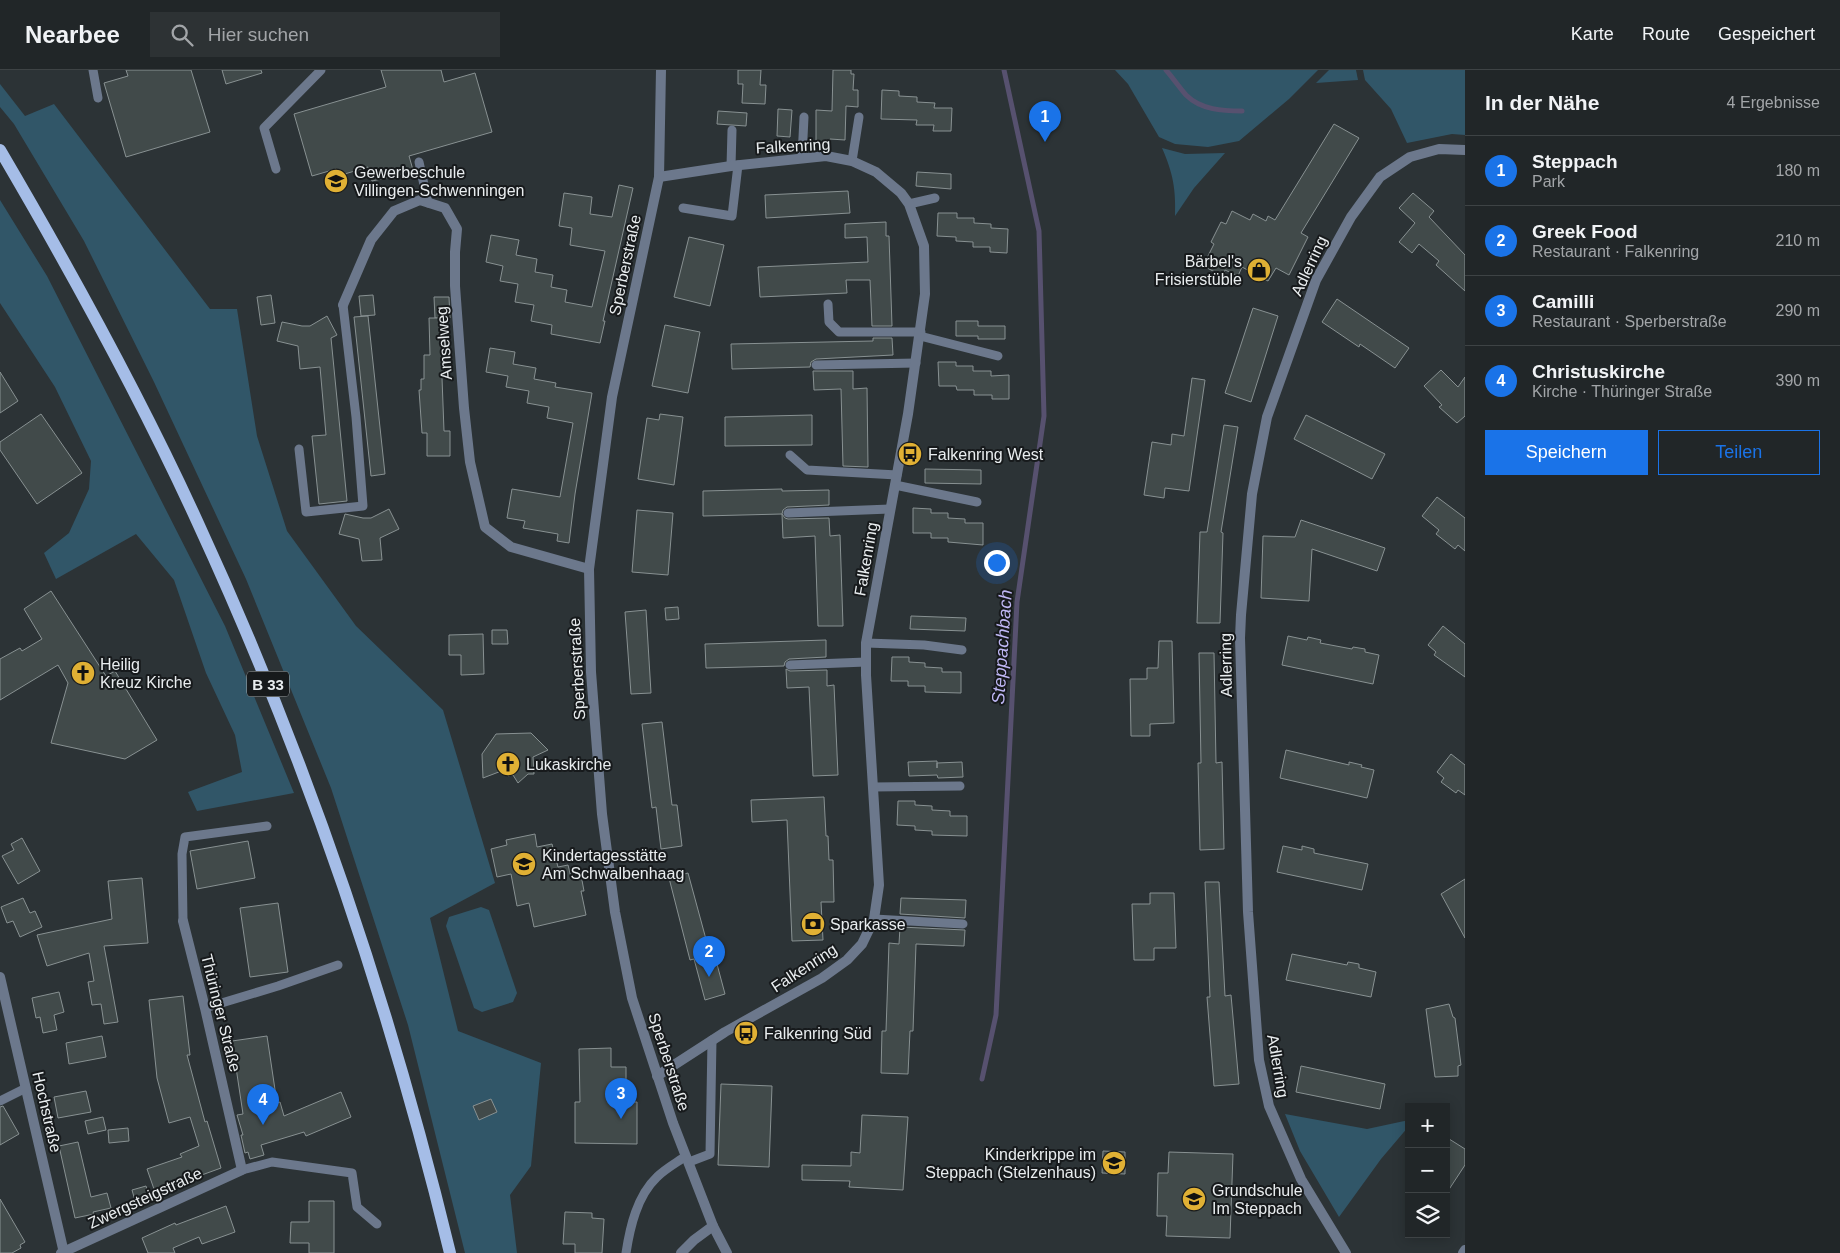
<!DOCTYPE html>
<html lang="de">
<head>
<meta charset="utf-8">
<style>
	:root { --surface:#212628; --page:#2d3234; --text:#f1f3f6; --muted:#a2a5a8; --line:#3e4345; --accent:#1a73e8 }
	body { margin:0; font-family:Helvetica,sans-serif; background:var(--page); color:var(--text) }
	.controls { position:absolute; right:15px; bottom:15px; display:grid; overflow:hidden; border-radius:0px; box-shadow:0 2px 12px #0003 }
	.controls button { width:45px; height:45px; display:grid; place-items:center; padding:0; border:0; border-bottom:1px solid var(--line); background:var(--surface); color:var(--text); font:25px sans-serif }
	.you { position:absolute; left:996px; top:492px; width:18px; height:18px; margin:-12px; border:4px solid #fff; border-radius:50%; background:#1a73e8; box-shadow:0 0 0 8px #1a73e833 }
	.badge { display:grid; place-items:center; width:32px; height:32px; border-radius:50%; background:var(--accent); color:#fff; font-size:16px; font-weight:700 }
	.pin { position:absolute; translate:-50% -41px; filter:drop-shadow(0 1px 2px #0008) }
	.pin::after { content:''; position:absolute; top:26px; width:18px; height:15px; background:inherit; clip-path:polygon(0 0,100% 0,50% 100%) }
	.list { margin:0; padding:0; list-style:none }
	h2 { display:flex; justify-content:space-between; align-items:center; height:65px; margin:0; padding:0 20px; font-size:21px }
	h2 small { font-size:16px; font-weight:400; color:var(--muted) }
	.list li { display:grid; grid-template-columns:32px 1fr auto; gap:15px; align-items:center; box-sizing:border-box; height:70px; padding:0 20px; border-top:1px solid var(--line) }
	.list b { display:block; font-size:19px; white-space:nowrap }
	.list p { margin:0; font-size:16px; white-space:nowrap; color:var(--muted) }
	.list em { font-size:16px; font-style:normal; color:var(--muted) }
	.actions { display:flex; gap:10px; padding:15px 20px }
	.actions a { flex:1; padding:11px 0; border:1px solid var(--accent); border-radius:0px; text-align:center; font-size:18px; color:var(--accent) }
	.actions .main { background:var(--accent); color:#fff }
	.icon { flex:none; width:28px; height:28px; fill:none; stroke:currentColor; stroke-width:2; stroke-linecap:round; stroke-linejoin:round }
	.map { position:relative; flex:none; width:1465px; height:1183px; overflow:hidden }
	header { display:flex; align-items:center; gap:30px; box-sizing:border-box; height:70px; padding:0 25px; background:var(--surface); border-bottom:1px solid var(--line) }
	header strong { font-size:24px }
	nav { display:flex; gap:28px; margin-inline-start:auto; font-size:18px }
	.search { width:350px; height:45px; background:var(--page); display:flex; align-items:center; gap:12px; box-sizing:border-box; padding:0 18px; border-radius:0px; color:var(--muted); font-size:19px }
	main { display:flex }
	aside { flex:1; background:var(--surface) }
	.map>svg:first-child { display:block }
	.green { fill:#315668 }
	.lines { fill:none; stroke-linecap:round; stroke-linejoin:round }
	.stream { stroke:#57516f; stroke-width:5 }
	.building { fill:#414a4a; stroke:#889192 }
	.service { stroke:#6c788c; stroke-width:9 }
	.minor { stroke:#6c788c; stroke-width:10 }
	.tertiary { stroke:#6c788c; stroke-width:10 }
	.primary { stroke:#a5bde7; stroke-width:12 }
	.labels { text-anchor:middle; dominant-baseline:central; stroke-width:4; stroke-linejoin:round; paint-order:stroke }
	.shield { fill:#171a1c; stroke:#aaaeb0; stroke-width:1 }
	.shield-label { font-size:15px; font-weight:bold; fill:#e9edef }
	.street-label { font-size:16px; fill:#e9edef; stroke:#171a1c }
	.poi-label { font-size:16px; fill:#e9edef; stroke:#171a1c; text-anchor:start }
	.water-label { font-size:18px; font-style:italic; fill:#bfb7f4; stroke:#171a1c }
</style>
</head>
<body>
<header>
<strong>Nearbee</strong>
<div class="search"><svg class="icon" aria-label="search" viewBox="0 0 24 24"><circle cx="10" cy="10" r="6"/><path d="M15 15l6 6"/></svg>Hier suchen</div>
<nav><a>Karte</a><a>Route</a><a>Gespeichert</a></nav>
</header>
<main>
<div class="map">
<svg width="1465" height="1183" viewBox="0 0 1465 1183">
	<rect width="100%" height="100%" fill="#2c3336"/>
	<!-- green -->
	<g class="green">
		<path d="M1115,0H1318L1289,29L1239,71L1208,77L1175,74L1159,67L1128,14Z"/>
		<path d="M1329,0H1356L1358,10L1316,13Z"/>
		<path d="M1363,0H1465V65L1452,64L1407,73L1391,39L1365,10Z"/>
		<path d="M0,14L25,46L54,34L210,239H237L257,366L287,461L356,556L443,640L495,813L430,848L458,961L541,993L531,1096L510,1125L517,1183H465L408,955L331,718L246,509L154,312L84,171L14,54L0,37Z"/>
		<path d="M1162,78L1185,84L1225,83L1194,118L1175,146C1176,119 1173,103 1162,78Z"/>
		<path d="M0,130L47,206L225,556L294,723L197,741L188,722L242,702L235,665L206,603L174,510L136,464L56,509L44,483L69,463L89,419L91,391L55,317L0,233Z"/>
		<path d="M481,837L489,840L517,923L513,932L482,942L474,938L446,856L449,847Z"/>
		<path d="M1285,1044L1367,1059L1409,1050V1056L1381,1089L1339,1147L1300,1081Z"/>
	</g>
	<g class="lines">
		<!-- stream -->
		<g class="stream">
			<path d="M1166,0C1173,8 1179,17 1186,25C1201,40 1223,41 1242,41"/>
			<path d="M982,1009L996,945L1017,532L1044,346L1039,161L1004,0"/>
		</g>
	</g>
	<!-- building -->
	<g class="building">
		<path d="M126,0H191L210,62L126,87L104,13L128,6Z"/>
		<path d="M222,0H261L262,3L226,14Z"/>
		<path d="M381,0H441L444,12L475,3L492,62L409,86L413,100L395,106L372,111L368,97L338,106L336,99L312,106L294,44L386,17Z"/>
		<path d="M738,0H761L760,15H766L765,34L742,33L743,14H738Z"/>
		<path d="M833,0H851V4H854L853,20H858V37L846,36L845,70L830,69V75H816V40L832,41Z"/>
		<path d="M882,20L899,21V26L917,27V32L935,33L934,38H952L951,61H933L934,55H916L917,50L881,49Z"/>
		<path d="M778,39L792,40L790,67L777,66Z"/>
		<path d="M718,41L747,43L746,56L717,54Z"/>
		<path d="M1334,54L1359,68L1301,163L1308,167L1289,205L1276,198L1268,211L1242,197L1238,206L1225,200L1223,206L1203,196L1214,174L1211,172L1221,152L1226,154L1232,141L1250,150L1253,144L1266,151L1268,146L1275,150Z"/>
		<path d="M917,102L951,104V119L916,116Z"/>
		<path d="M619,115L633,118L603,251H605L600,273L551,264L552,255L531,251L534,235L515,232L518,214L500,211L503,196L486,192L491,165L519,170L516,185L537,189L535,202L553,205L551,217L567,220L565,232L592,237L605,181L570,175L572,158L559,156L564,123L592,127L590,144L612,147Z"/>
		<path d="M848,121L850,143L766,148L765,125Z"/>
		<path d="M1413,123L1434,141L1429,147L1465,185V221L1436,195L1439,191L1419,174L1412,183L1399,172L1415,153L1399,138Z"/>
		<path d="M938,143H957V148H974V153L991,154V158L1008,159L1007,183L990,182V177H973V172L956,171V167L937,166Z"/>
		<path d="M886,152V166H889L892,256H872L870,210H846L847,223L760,227L758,197L868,192L867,167L845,168V154Z"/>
		<path d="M689,167L724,175L710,236L674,227Z"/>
		<path d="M271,225L275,253L261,255L257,227Z"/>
		<path d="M373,225L375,245L361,246L359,226Z"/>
		<path d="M434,227H449L450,248H435Z"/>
		<path d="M1337,229L1409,278L1395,298L1360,274L1359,277L1322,252Z"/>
		<path d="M1253,238L1278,246L1251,332L1225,323Z"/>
		<path d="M327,246L337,265L331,268L347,431L319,434L312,366L326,365L320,297L300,299L298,276L277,271L282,252L302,256H310Z"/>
		<path d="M368,246L385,404L371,406L354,247Z"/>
		<path d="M429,248H443L444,285H447L448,308H442L444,361H450V386H427V363H422L419,320H421V309H424V285H430Z"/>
		<path d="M956,251H978V256H1005V269H978V266H956Z"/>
		<path d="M665,255L700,262L688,323L652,316Z"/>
		<path d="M873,268H892L893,285L816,289L811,292L810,297L732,299L731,274L873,271Z"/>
		<path d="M490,278L515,282L513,294L536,298L534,309L556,313L555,317L592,323L575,424L569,473L557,471L558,464L523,458L525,451L507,448L512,419L560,427L573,353L547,348L549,337L527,333L529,321L506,317L508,306L486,302Z"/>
		<path d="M938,292H956V296H973V301H991V306L1009,305V329H992V325H974V320H957L956,316H939Z"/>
		<path d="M1441,300L1458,317L1465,307V346L1457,353L1439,337L1442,335L1424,316Z"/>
		<path d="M813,301H853V319L867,318L868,397L843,396L841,319L814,320Z"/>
		<path d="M0,302L18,331L0,343Z"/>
		<path d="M1192,308L1205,310L1189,421L1165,418L1164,428L1144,425L1152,372L1171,375L1172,364L1184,366Z"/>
		<path d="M41,344L82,403L37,434L0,380V372Z"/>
		<path d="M660,344L683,347L674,415L638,409L647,348L659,350Z"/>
		<path d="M812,345V375L725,376V347Z"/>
		<path d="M1306,345L1385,384L1372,409L1294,369Z"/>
		<path d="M1224,355L1238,357L1221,462L1223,463L1220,553H1197L1200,462H1207Z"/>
		<path d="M925,399L981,400V414L925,413Z"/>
		<path d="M782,419V421L829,420V435L787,437L783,440L782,444L703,446V421Z"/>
		<path d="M1437,427L1465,448V481L1458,475L1455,479L1436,464L1439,460L1422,446Z"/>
		<path d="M913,438L931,439V443H948V448L965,449V453H983V475L948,472V468H931V463H913Z"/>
		<path d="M389,439L399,459L380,468L382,490L362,491L359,469L339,464L345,444L363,448H371Z"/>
		<path d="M637,440L673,443L668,505L632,502Z"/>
		<path d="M782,444L785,448L788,449L829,448L830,466L840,465L843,556H818L815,466L783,468Z"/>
		<path d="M1301,450L1385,478L1377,501L1312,479L1309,531L1261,528L1263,466L1295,467Z"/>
		<path d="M51,521L106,606L115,601L157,670L125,689L51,673L68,613L58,595L0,630V589L20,578L22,581L42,569L24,539Z"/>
		<path d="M678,537L679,549L666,550L665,538Z"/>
		<path d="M646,540L651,623L631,624L625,542Z"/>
		<path d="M911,546L966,548L965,561L910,559Z"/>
		<path d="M1443,556L1465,574V607L1434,585L1436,582L1428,575Z"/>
		<path d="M492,560H507L508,574H492Z"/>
		<path d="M483,564L484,604L461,605V585H449V565Z"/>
		<path d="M1288,566L1307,570L1308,567L1321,570L1320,573L1352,579L1353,577L1365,579V582L1379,585L1373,614L1282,595Z"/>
		<path d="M826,570V587L789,589L785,592L784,596L706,598L705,574Z"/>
		<path d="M1159,571H1172L1174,653L1150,654V666H1131L1130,609H1147V598H1158Z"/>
		<path d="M1199,583H1214L1216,693L1222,692L1224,779L1200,780L1198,693H1201Z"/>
		<path d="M892,587H909V592L925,593V597L942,598V602H961V623L925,622V616H908V611H891Z"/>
		<path d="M786,599L790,601L827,600V616L834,615L838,705L813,706L809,617L787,618Z"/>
		<path d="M662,652L672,735H677L682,776L661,779L656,737L652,738L642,654Z"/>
		<path d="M531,663L548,680L533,687L534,704H528L518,713L513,705L508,706L504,700L483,708L482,684L496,664Z"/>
		<path d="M1286,680L1349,695V692L1362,695L1361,697L1374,700L1367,728L1280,708Z"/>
		<path d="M1451,684L1465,695V725L1458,720L1456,723L1441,712L1444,708L1437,702Z"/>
		<path d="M937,691V698V693L962,692L963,707L938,708L937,705L909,706L908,692Z"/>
		<path d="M824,727L826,766H828L829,790H833L834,832H821L823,870L792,871L787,750L752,752L751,730Z"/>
		<path d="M898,731H915V735L932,736V740L950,741V746H967V766L932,765V761L915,760V756L897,755Z"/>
		<path d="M535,764L537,777L552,774L558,797L568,795L571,807L581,805L584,821H581L586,845L534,857L529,833L517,836L511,804L497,807L491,779L507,775L506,770Z"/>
		<path d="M22,768L40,801L18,814L2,786L14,780L11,774Z"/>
		<path d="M248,771L255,808L197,819L190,781Z"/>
		<path d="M1283,776L1302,780V776L1314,779V783L1368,794L1362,820L1277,802Z"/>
		<path d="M688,803L710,884L714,883L725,924L705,930L694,889L690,890L669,808Z"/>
		<path d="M142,808L148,873L104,876L118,952L104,954L101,934L92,935L88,912L94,911L89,883L47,896L37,865L112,849L108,811Z"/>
		<path d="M1465,809V868L1441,824Z"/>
		<path d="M1205,812H1219L1225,926L1231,925L1239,1014L1214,1016L1207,927H1210Z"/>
		<path d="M1150,823H1174L1176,878H1154V890H1134L1132,834H1150Z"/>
		<path d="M23,828L30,843L35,841L42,857L20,867L13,851L7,853L1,837Z"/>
		<path d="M901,828L966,830L965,848L900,844Z"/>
		<path d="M278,833L288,902L250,907L240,838Z"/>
		<path d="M900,857L965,860L964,876L916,874L913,961H910L908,1004L881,1003L882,961H886L889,873L899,874Z"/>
		<path d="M1292,884L1347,895L1348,892L1359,894V898L1376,902L1371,927L1286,910Z"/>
		<path d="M59,922L64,942L54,945L57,960L43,963L40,947L36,948L32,928Z"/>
		<path d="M183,926L190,985H187L205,1052L207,1051L221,1098L155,1122L147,1099L182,1087L180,1084L199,1076L190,1047L169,1053L157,1008L149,930Z"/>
		<path d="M1449,934L1453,947L1455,948L1461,995L1458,996V1006L1435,1007L1426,939Z"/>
		<path d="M102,966L106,987L69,994L66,973Z"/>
		<path d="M267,966L277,1033L280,1032L284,1046L341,1022L351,1047L306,1066L304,1062L261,1075L264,1085L250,1089L248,1082L245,1083L241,1065H243L237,1045L243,1044L232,971Z"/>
		<path d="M611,978V997H626V1032H637V1074L575,1073V1032H580L579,979Z"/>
		<path d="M1301,996L1385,1014L1380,1039L1296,1022Z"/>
		<path d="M721,1014L772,1016L769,1097L718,1095Z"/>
		<path d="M86,1021L91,1042L58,1048L54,1027Z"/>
		<path d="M491,1029L497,1042L479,1050L473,1036Z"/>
		<path d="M3,1036L19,1064L0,1075V1037Z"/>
		<path d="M862,1045L908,1047L903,1120L849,1117L850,1111L802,1110V1095L851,1096V1082L860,1083Z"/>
		<path d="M103,1047L106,1060L88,1064L85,1051Z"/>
		<path d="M128,1058L129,1071L109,1073L108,1060Z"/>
		<path d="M1446,1067L1465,1079V1095L1446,1124Z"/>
		<path d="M78,1072L91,1127L107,1123L111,1138L93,1142L94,1144L75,1148L59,1076Z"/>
		<path d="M1103,1081L1125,1082V1104L1102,1103Z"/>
		<path d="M1169,1082L1233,1084L1230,1168L1166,1166L1167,1146H1157L1158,1103H1168Z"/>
		<path d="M146,1116L150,1130L136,1134L132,1120Z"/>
		<path d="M0,1129L25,1172L20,1175L21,1178L12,1183H0Z"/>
		<path d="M309,1131H334V1183H309V1173H290L291,1152H309Z"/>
		<path d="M226,1136L235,1162L202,1174L199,1167L173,1178L175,1183H148L142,1168L175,1153L176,1155Z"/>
		<path d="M565,1142L592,1143V1148L604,1149L602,1183H575V1174H563Z"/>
	</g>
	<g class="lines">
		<!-- service -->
		<g class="service">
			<path d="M93,0L98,28"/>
			<path d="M802,88L804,47"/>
			<path d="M852,91L859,47"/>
			<path d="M419,92L428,133"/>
			<path d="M731,96L732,60"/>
			<path d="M276,99L264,58L321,0"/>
			<path d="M909,134L935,128"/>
			<path d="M683,138L732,146L738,95"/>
			<path d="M828,234L829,252L839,262H921"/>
			<path d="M920,266L998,286"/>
			<path d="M816,295L916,293"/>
			<path d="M299,379L306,442L363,436L356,347L343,235"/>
			<path d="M790,385L807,400L897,405"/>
			<path d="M895,415L977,432"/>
			<path d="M788,443L890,439"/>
			<path d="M866,573L924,575L962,580"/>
			<path d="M790,595L866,592"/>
			<path d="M873,717L960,716"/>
			<path d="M874,849L963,854"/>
			<path d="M183,851L182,784L185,767L267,756"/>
			<path d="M205,938L278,916L338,895"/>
			<path d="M0,1031L26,1018"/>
			<path d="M689,1092L710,1084L712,970"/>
			<path d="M242,1100L272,1092L352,1103L357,1137L377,1154"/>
			<path d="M626,1183C630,1157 637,1126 657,1107C665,1099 676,1093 686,1086"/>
		</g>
		<!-- minor -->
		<g class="minor">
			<path d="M661,0L659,107L612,327L589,499L591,602L602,744L615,842L632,928L673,1053L713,1156L727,1183"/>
			<path d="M343,235L371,170L394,141L420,130L445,138L457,159L455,182V216L464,338L470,392L485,457L511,477L589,499"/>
			<path d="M0,907L64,1183"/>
			<path d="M657,1006L725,962L822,908L847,890L862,874L874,849L879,815L866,605V573L908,344L925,224L924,176L909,134L901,123L876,102L852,91L826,86L731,96L659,107"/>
			<path d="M61,1183L242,1100L205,938L183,851"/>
			<path d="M681,1183L694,1170L713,1156"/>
			<path d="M1346,1183L1301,1109L1269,1036L1259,990L1248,842L1240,568L1241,545L1252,424L1267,347L1316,210L1351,147L1380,107L1410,87L1439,79L1465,80"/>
		</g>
		<!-- tertiary -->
		<path class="tertiary" d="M1463,1183L1465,1180"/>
		<!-- primary -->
		<path class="primary" d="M0,80C71,201 139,324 197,451C306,687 389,931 450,1183"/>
	</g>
	<!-- icons -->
	<defs>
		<g id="school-disc" transform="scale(1.25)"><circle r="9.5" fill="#e0b034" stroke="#171a1c"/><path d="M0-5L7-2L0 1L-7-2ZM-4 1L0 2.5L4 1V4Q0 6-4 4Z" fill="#111"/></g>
		<g id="shop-disc" transform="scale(1.25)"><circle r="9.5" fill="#e0b034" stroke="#171a1c"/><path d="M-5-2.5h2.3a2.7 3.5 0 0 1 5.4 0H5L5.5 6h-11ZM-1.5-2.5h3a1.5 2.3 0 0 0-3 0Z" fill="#111"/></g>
		<g id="bus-disc" transform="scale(1.25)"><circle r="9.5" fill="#e0b034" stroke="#171a1c"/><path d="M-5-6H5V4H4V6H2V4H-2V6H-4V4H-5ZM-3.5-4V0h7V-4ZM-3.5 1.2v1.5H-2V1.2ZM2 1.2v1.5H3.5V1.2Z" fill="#111"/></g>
		<g id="church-disc" transform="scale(1.25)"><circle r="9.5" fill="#e0b034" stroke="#171a1c"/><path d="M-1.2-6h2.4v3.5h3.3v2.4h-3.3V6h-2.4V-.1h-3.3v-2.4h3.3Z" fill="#111"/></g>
		<g id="bank-disc" transform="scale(1.25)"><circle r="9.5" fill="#e0b034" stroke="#171a1c"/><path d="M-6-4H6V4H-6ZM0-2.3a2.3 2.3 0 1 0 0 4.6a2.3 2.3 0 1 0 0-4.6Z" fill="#111"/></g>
	</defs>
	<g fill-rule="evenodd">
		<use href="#school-disc" x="336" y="111"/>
		<use href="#shop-disc" x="1259" y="200"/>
		<use href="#bus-disc" x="910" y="384"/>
		<use href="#church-disc" x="83" y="603"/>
		<use href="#church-disc" x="508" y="694"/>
		<use href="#school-disc" x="524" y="794"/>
		<use href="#bank-disc" x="813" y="854"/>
		<use href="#bus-disc" x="746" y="963"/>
		<use href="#school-disc" x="1114" y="1093"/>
		<use href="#school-disc" x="1194" y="1129"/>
	</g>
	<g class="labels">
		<!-- shield labels -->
		<rect class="shield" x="247" y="601.5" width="42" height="25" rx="4"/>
		<g class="shield-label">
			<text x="268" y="614">B 33</text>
		</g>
		<!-- street labels -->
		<g class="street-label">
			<text transform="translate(793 76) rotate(-3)">Falkenring</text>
			<text transform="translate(625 195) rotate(-78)">Sperberstraße</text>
			<text transform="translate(1309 196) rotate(-65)">Adlerring</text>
			<text transform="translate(444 273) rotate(-94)">Amselweg</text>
			<text transform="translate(866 489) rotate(-80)">Falkenring</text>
			<text transform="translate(1226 595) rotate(-91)">Adlerring</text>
			<text transform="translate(577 599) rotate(-93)">Sperberstraße</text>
			<text transform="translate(804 898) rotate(-33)">Falkenring</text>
			<text transform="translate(221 943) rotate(76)">Thüringer Straße</text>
			<text transform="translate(669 992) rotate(72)">Sperberstraße</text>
			<text transform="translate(1278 996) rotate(80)">Adlerring</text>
			<text transform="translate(47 1042) rotate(77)">Hochstraße</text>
			<text transform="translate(145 1128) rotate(-25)">Zwergsteigstraße</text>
		</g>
		<!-- poi labels -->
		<g class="poi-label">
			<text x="354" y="102">Gewerbeschule<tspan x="354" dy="18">Villingen-Schwenningen</tspan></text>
			<text x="1242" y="191" text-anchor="end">Bärbel's<tspan x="1242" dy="18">Frisierstüble</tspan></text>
			<text x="928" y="384">Falkenring West</text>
			<text x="100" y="594">Heilig<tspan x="100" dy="18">Kreuz Kirche</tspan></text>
			<text x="526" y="694">Lukaskirche</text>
			<text x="542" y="785">Kindertagesstätte<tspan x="542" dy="18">Am Schwalbenhaag</tspan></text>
			<text x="830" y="854">Sparkasse</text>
			<text x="764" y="963">Falkenring Süd</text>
			<text x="1096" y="1084" text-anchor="end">Kinderkrippe im<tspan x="1096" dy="18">Steppach (Stelzenhaus)</tspan></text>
			<text x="1212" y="1120">Grundschule<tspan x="1212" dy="18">Im Steppach</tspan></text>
		</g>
		<!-- water labels -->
		<g class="water-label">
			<text transform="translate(1002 577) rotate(-86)">Steppachbach</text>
		</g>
	</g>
</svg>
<div class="controls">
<button>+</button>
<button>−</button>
<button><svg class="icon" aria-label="layers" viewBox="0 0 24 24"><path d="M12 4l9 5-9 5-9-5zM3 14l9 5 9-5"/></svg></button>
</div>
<div class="you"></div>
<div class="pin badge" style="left:1045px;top:72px">1</div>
<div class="pin badge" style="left:709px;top:907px">2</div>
<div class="pin badge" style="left:621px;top:1049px">3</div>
<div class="pin badge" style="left:263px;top:1055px">4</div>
</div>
<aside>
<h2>In der Nähe<small>4 Ergebnisse</small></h2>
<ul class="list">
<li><span class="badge">1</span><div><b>Steppach</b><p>Park</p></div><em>180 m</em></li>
<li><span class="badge">2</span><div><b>Greek Food</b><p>Restaurant · Falkenring</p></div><em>210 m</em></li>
<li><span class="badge">3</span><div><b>Camilli</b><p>Restaurant · Sperberstraße</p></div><em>290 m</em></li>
<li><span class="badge">4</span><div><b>Christuskirche</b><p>Kirche · Thüringer Straße</p></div><em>390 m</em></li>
</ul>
<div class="actions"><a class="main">Speichern</a><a>Teilen</a></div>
</aside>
</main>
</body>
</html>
